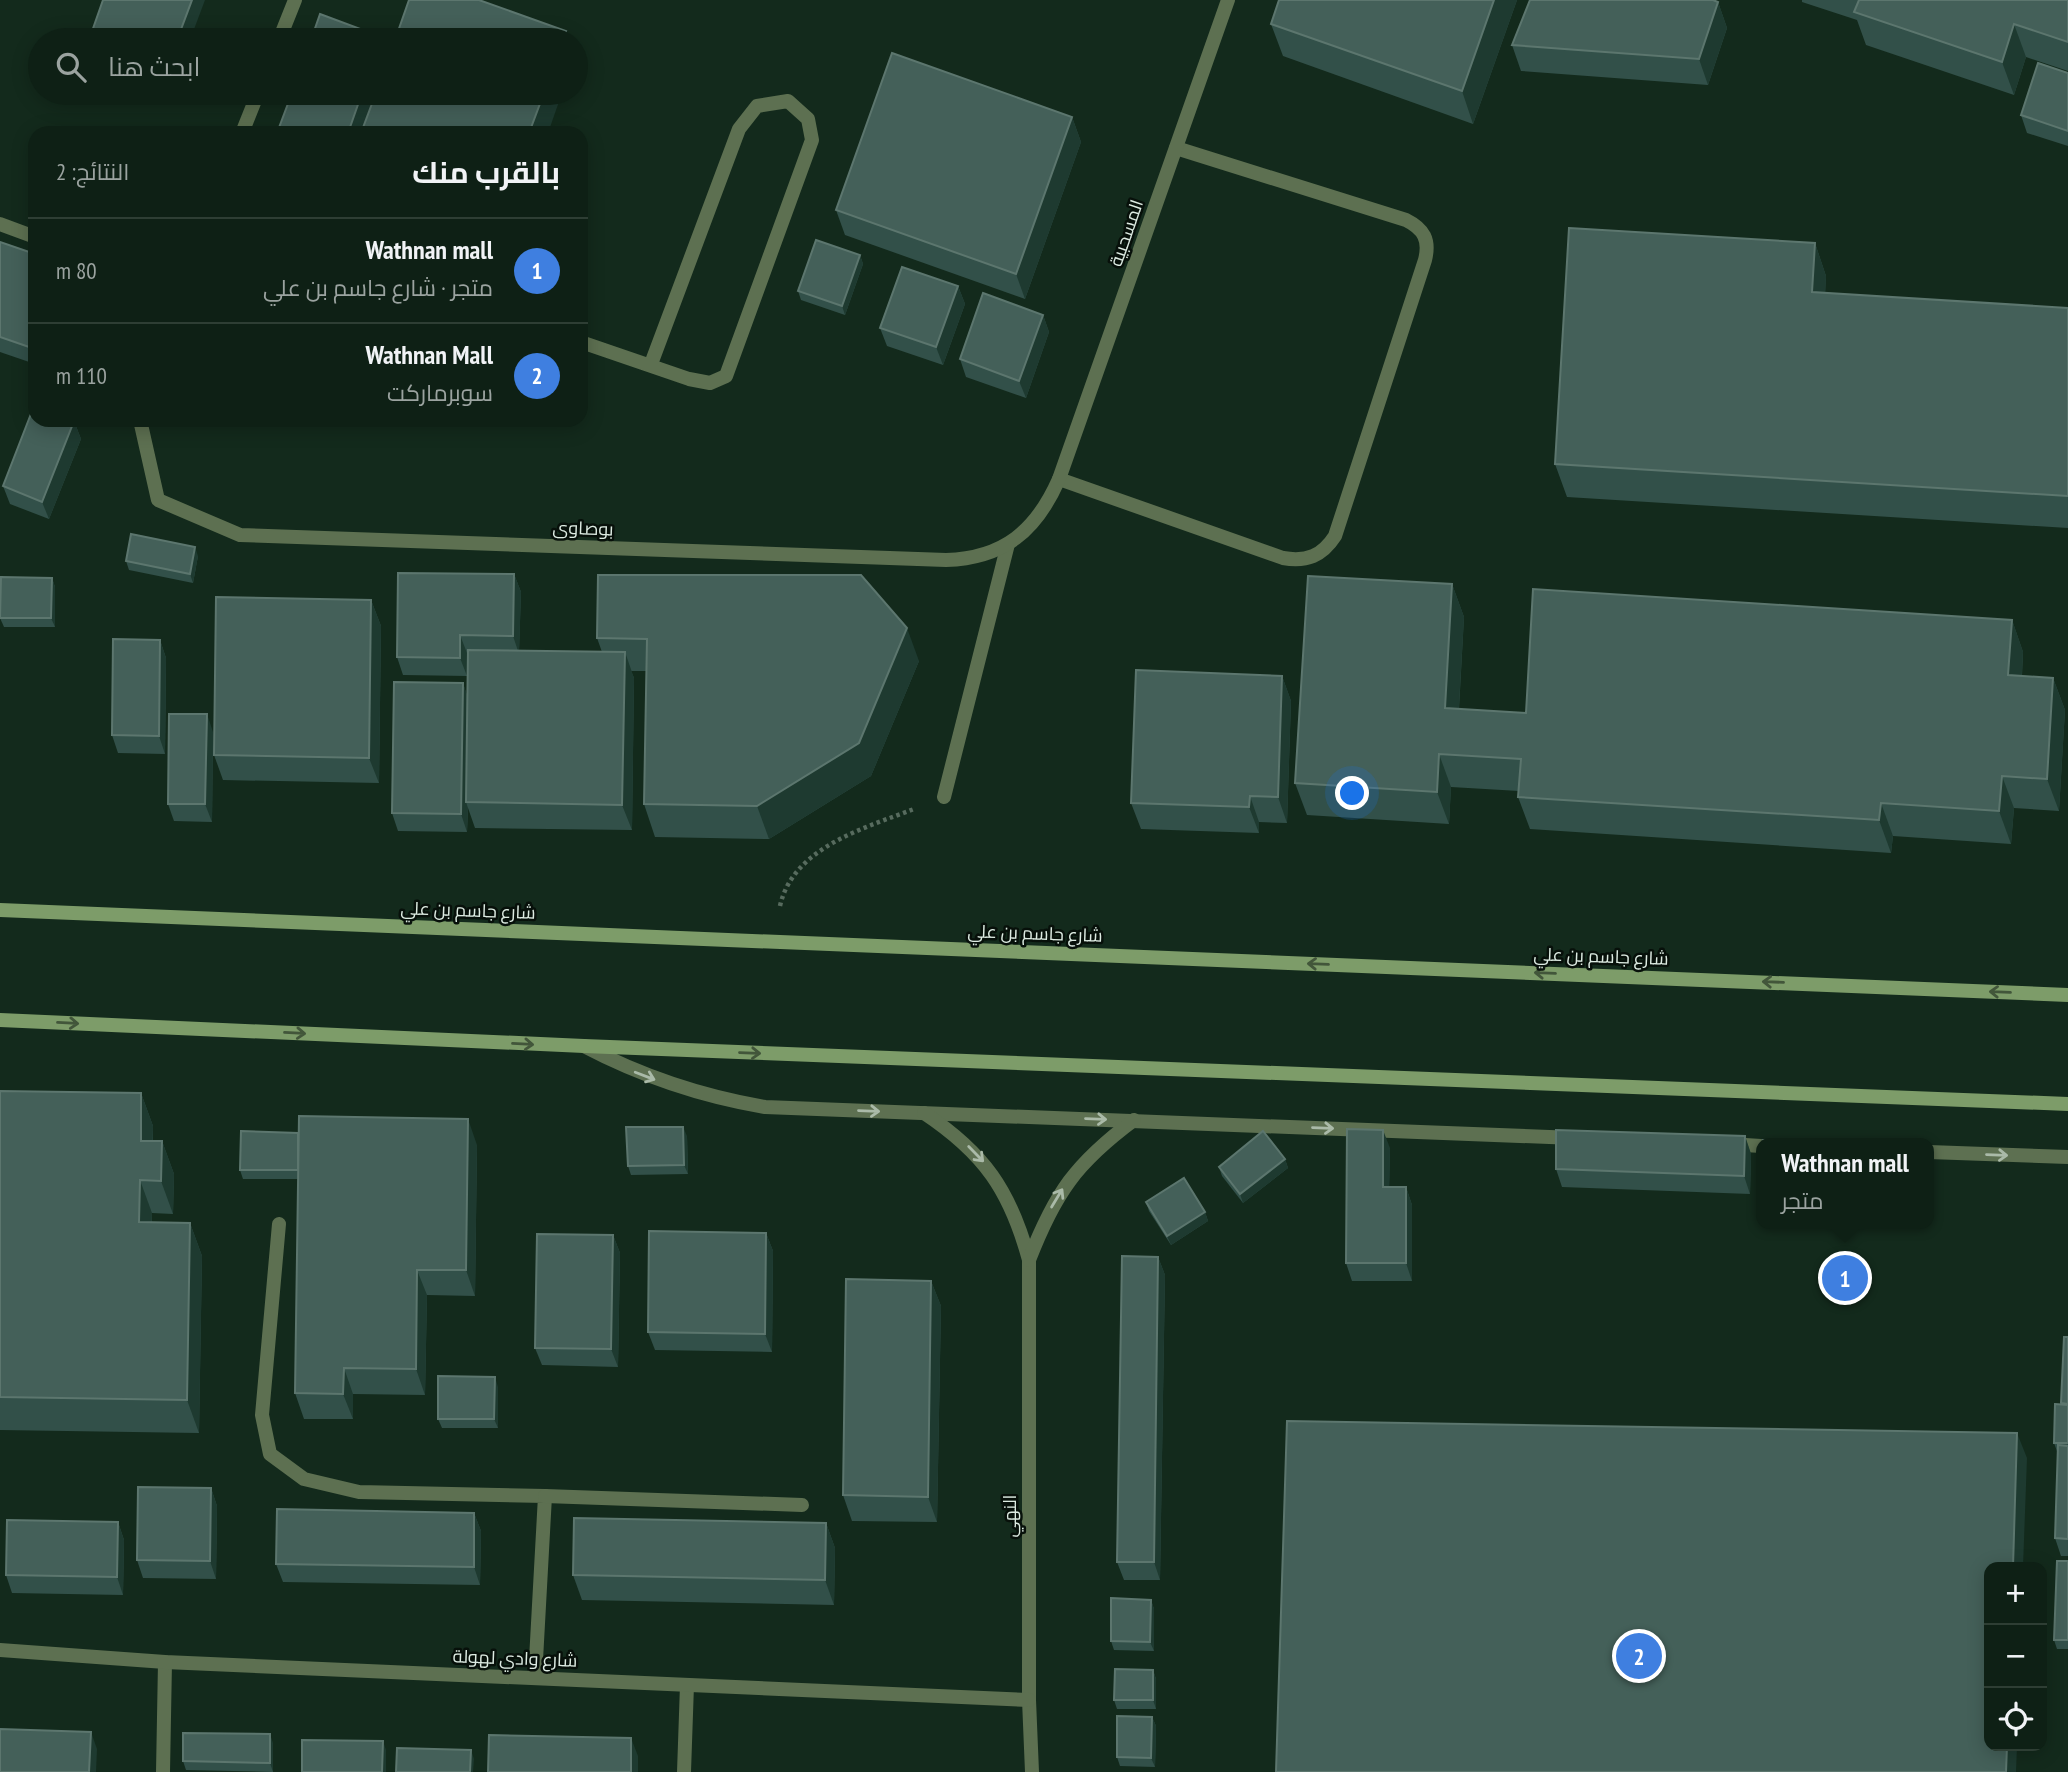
<!DOCTYPE html>
<html lang="ar">
<head>
<meta charset="utf-8">
<style>
	:root { --surface:#0e2015; --page:#1c2d22; --text:#f1f3f6; --muted:#9ba3a0; --line:#2e3e34; --accent:#bca0f2 }
	body { margin:0; font-family:"PT Sans Narrow",Cairo,sans-serif; background:var(--page); color:var(--text); direction:rtl }
	.controls { position:absolute; right:21px; bottom:21px; display:grid; overflow:hidden; border-radius:14px; box-shadow:0 4px 18px #0003 }
	.controls button { width:63px; height:63px; display:grid; place-items:center; padding:0; border:0; border-bottom:2px solid var(--line); background:var(--surface); color:var(--text); font:35px sans-serif }
	.you { position:absolute; left:1353px; top:794px; width:24px; height:24px; margin:-18px; border:5px solid #fff; border-radius:50%; background:#1a73e8; box-shadow:0 0 0 10px #1a73e833 }
	.badge { display:grid; place-items:center; width:46px; height:46px; border-radius:50%; background:var(--accent); color:#fff; font-size:23px; font-weight:700 }
	.pin { position:absolute; translate:-50% -50%; border:4px solid #fff; box-shadow:0 2px 7px #0006 }
	.popup { position:absolute; left:1756px; top:1138px; width:178px; height:91px; box-sizing:border-box; display:grid; place-content:center; border-radius:14px; background:var(--surface); filter:drop-shadow(0 2px 5px #0005); font-size:23px; white-space:nowrap; color:var(--muted) }
	.popup b { font-size:26px; color:var(--text) }
	.popup::after { content:''; position:absolute; left:50%; top:100%; margin-left:-14px; border:14px solid transparent; border-top-color:var(--surface) }
	.list { margin:0; padding:0; list-style:none }
	h2 { display:flex; justify-content:space-between; align-items:center; height:91px; margin:0; padding:0 28px; font-size:30px }
	h2 small { font-size:23px; font-weight:400; color:var(--muted) }
	.list li { display:grid; grid-template-columns:46px 1fr auto; gap:21px; align-items:center; box-sizing:border-box; height:105px; padding:0 28px; border-top:2px solid var(--line) }
	.list b { display:block; font-size:26px; white-space:nowrap }
	.list p { margin:0; font-size:23px; white-space:nowrap; color:var(--muted) }
	.list em { font-size:23px; font-style:normal; color:var(--muted) }
	.icon { flex:none; width:38px; height:38px; fill:none; stroke:currentColor; stroke-width:2; stroke-linecap:round; stroke-linejoin:round }
	.map { position:relative; flex:none; width:2068px; height:1772px; overflow:hidden; direction:ltr }
	.search { position:absolute; background:var(--surface); box-shadow:0 4px 18px #0003; left:28px; top:28px; width:560px; height:77px; display:flex; align-items:center; gap:18px; box-sizing:border-box; padding:0 24px; border-radius:38px; color:var(--muted); font-size:26px }
	.panel { position:absolute; background:var(--surface); box-shadow:0 4px 18px #0003; left:28px; top:126px; width:560px; height:301px; border-radius:21px; direction:rtl }
	.map>svg:first-child { display:block }
	.lines { fill:none; stroke-linecap:round; stroke-linejoin:round }
	.path { stroke:#576b5e; stroke-width:4.5; stroke-dasharray:3.5 3.5; stroke-linecap:butt }
	.lane { stroke:#5d7051; stroke-width:14 }
	.street { stroke:#5d7051; stroke-width:14 }
	.secondary { stroke:#7d9c69; stroke-width:14 }
	.wall { fill:#325049 }
	.shaded-wall { fill:#1e3a30 }
	.building { fill:#446059; stroke:#5c766e; stroke-width:2 }
	.oneway { stroke:#42563a }
	.oneway2 { stroke:#aabaa8 }
	.labels { text-anchor:middle; dominant-baseline:central; stroke-width:5; stroke-linejoin:round; paint-order:stroke }
	.street-label { font-size:18px; fill:#ddebe2; stroke:#07100a }
</style>
</head>
<body>
<div class="map">
<svg width="2068" height="1772" viewBox="0 0 2068 1772">
	<rect width="100%" height="100%" fill="#132a1c"/>
	<g class="lines">
		<!-- path -->
		<path class="path" d="M780,906C793,847 865,828 914,809"/>
		<!-- lane -->
		<g class="lane">
			<path d="M581,342L689,379L710,383L726,376L812,140L808,119L788,101L757,106L739,129L651,364"/>
			<path d="M1059,479L1283,558C1307,562 1322,556 1335,536L1425,260C1430,240 1424,229 1406,220L1176,148"/>
			<path d="M944,797L1008,544"/>
			<path d="M279,1224L262,1415L270,1454L304,1479L359,1492L545,1496L535,1678"/>
			<path d="M545,1496L802,1505"/>
			<path d="M163,1772L165,1662"/>
			<path d="M684,1772L687,1685"/>
		</g>
		<!-- street -->
		<g class="street">
			<path d="M279,40L295,0"/>
			<path d="M242,133L258,93"/>
			<path d="M0,224L35,237"/>
			<path d="M140,420L158,500L240,535L946,560C1004,558 1036,531 1059,479L1228,0"/>
			<path d="M584,1046C643,1077 700,1096 765,1107L1575,1138"/>
			<path d="M924,1113C984,1153 1010,1190 1029,1260V1700L1032,1772"/>
			<path d="M1729,1144L1761,1146"/>
			<path d="M1929,1152L2068,1157"/>
			<path d="M1029,1260C1055,1193 1076,1163 1134,1120"/>
			<path d="M0,1650L165,1662L1029,1700"/>
		</g>
		<!-- secondary -->
		<g class="secondary">
			<path d="M0,910L2068,995"/>
			<path d="M0,1020L584,1046L2068,1104"/>
		</g>
	</g>
	<!-- wall -->
	<g class="wall">
		<path d="M1517,0L1473,124L1283,56L1271,24Z"/>
		<path d="M1802,0H2068V71L2026,57L2014,95L1866,45L1857,20L1802,2Z"/>
		<path d="M1718,2L1727,28L1708,85L1521,71L1512,45Z"/>
		<path d="M2068,73V146L2027,133L2021,115Z"/>
		<path d="M131,93H171L167,105Z"/>
		<path d="M1072,117L1081,142L1025,299L845,235L836,210Z"/>
		<path d="M0,242L35,254V364L0,352Z"/>
		<path d="M1815,243L1826,276L1825,293L2068,308V528L1567,497L1555,464Z"/>
		<path d="M860,255L863,264L845,315L801,300L798,291Z"/>
		<path d="M958,286L965,304L943,365L887,346L880,328Z"/>
		<path d="M1043,315L1049,332L1026,398L966,377L960,359Z"/>
		<path d="M74,421L81,439L49,519L10,504L3,486Z"/>
		<path d="M198,556L193,583L129,570L126,561Z"/>
		<path d="M514,574L521,592L519,651L602,652L597,638L598,575L919,661L871,776L769,839L655,837L644,804L646,671H631L634,678L632,830L475,828L468,808L467,832L398,831L392,813L463,683L467,696L468,653H467V676L403,675L397,657Z"/>
		<path d="M52,578L55,587V627H4L0,618Z"/>
		<path d="M1452,584L1464,617L1459,709L1526,713L2012,620L2023,652L2022,676L2053,678L2065,710L2059,811L2014,808L2011,844L1893,836L1891,853L1530,829L1518,797L1519,791L1451,787L1449,824L1307,815L1295,783Z"/>
		<path d="M371,600L381,626L379,783L223,780L214,755Z"/>
		<path d="M160,640L166,658L165,754L118,753L112,735Z"/>
		<path d="M1282,676L1291,701L1287,823L1259,822V833L1141,829L1131,803Z"/>
		<path d="M213,732L212,822L174,821L168,804Z"/>
		<path d="M0,1091L141,1093L153,1126V1141H162L174,1174L173,1214L152,1213V1222L190,1223L202,1256L199,1433L0,1430Z"/>
		<path d="M687,1136L688,1174L631,1175L628,1166Z"/>
		<path d="M1745,1136L1751,1154L1750,1194L1562,1187L1556,1169Z"/>
		<path d="M477,1145L475,1296L427,1295L425,1395L353,1394V1419H304L295,1393L298,1179H243L240,1170Z"/>
		<path d="M1390,1148L1389,1187H1406L1412,1205V1281H1352L1346,1263Z"/>
		<path d="M1285,1159L1288,1168L1243,1203L1222,1176L1219,1167Z"/>
		<path d="M1146,1202L1205,1212L1208,1221L1171,1245L1149,1211Z"/>
		<path d="M766,1233L773,1251L772,1352L655,1350L648,1332Z"/>
		<path d="M613,1235L620,1253L618,1367L542,1365L535,1348Z"/>
		<path d="M1158,1257L1165,1275L1160,1580H1124L1117,1562Z"/>
		<path d="M931,1281L941,1306L937,1522L852,1521L843,1495Z"/>
		<path d="M2068,1337V1556H2061L2055,1538L2058,1454L2054,1443L2061,1404Z"/>
		<path d="M498,1387V1428H442L438,1419Z"/>
		<path d="M211,1488L217,1506L216,1579L143,1578L137,1560Z"/>
		<path d="M474,1513L481,1531L480,1585L283,1582L276,1564Z"/>
		<path d="M118,1522L124,1540L123,1595L12,1593L6,1575Z"/>
		<path d="M826,1523L835,1548L834,1605L582,1600L573,1575Z"/>
		<path d="M2068,1561V1649H2057L2054,1640Z"/>
		<path d="M1151,1600L1154,1609V1651L1114,1650L1111,1641Z"/>
		<path d="M1153,1670L1156,1679V1709H1117L1114,1700Z"/>
		<path d="M1152,1717L1156,1726L1155,1767L1120,1766L1117,1757Z"/>
		<path d="M273,1743V1772L186,1770L183,1761Z"/>
	</g>
	<!-- shaded-wall -->
	<g class="shaded-wall">
		<path d="M192,0H205L190,40H177Z"/>
		<path d="M1494,0H1517L1473,124L1462,91Z"/>
		<path d="M1718,2L1727,28L1708,85L1699,59Z"/>
		<path d="M2014,24L2026,57L2014,95L2002,62Z"/>
		<path d="M566,31L569,40H562Z"/>
		<path d="M162,93H171L167,105Z"/>
		<path d="M362,93H375L361,133H348Z"/>
		<path d="M544,93H562L548,133H529Z"/>
		<path d="M1072,117L1081,142L1025,299L1016,274Z"/>
		<path d="M1815,243L1826,276L1824,324L1812,292Z"/>
		<path d="M860,255L863,264L845,315L842,306Z"/>
		<path d="M958,286L965,304L943,365L936,347Z"/>
		<path d="M1043,315L1049,332L1026,398L1019,381Z"/>
		<path d="M74,421L81,439L49,519L42,502Z"/>
		<path d="M195,547L198,556L193,583L190,574Z"/>
		<path d="M514,574L521,592L519,654L513,636Z"/>
		<path d="M52,578L55,587V627L51,618Z"/>
		<path d="M1452,584L1464,617L1457,740L1445,708Z"/>
		<path d="M371,600L381,626L379,783L369,758Z"/>
		<path d="M2012,620L2023,652L2020,707L2008,675Z"/>
		<path d="M907,628L919,661L871,776L769,839L757,806Z"/>
		<path d="M460,635L467,653V676L460,658Z"/>
		<path d="M160,640L166,658L165,754L159,736Z"/>
		<path d="M625,652L634,678L632,830L622,805Z"/>
		<path d="M1282,676L1291,701L1287,823L1278,797Z"/>
		<path d="M2053,678L2065,710L2059,811L2047,779Z"/>
		<path d="M463,683L469,701L466,802L468,808L467,832L461,814Z"/>
		<path d="M207,714L213,732L212,822L205,804Z"/>
		<path d="M1439,754L1451,787L1449,824L1437,792Z"/>
		<path d="M2002,776L2014,808L2011,844L1999,811Z"/>
		<path d="M1250,796L1259,822V833L1249,807Z"/>
		<path d="M1881,803L1893,836L1891,853L1879,820Z"/>
		<path d="M141,1093L153,1126L152,1173L141,1141Z"/>
		<path d="M468,1119L477,1145L475,1296L466,1270Z"/>
		<path d="M683,1127L687,1136L688,1174L684,1165Z"/>
		<path d="M1383,1130L1390,1148L1389,1205L1383,1187Z"/>
		<path d="M1745,1136L1751,1154L1750,1194L1744,1176Z"/>
		<path d="M162,1141L174,1174L173,1214L161,1181Z"/>
		<path d="M1285,1159L1288,1168L1243,1203L1240,1194Z"/>
		<path d="M140,1180L152,1213L151,1255L139,1222Z"/>
		<path d="M1406,1187L1412,1205V1281L1406,1263Z"/>
		<path d="M1205,1212L1208,1221L1171,1245L1167,1236Z"/>
		<path d="M190,1223L202,1256L199,1433L187,1400Z"/>
		<path d="M766,1233L773,1251L772,1352L765,1334Z"/>
		<path d="M613,1235L620,1253L618,1367L611,1349Z"/>
		<path d="M1158,1257L1165,1275L1160,1580L1154,1562Z"/>
		<path d="M417,1270L427,1295L425,1395L416,1369Z"/>
		<path d="M931,1281L941,1306L937,1522L928,1497Z"/>
		<path d="M344,1368L353,1394V1419L343,1394Z"/>
		<path d="M495,1377L498,1387V1428L494,1419Z"/>
		<path d="M2017,1433L2027,1458L2023,1567H2013Z"/>
		<path d="M211,1488L217,1506L216,1579L210,1561Z"/>
		<path d="M474,1513L481,1531L480,1585L474,1567Z"/>
		<path d="M118,1522L124,1540L123,1595L117,1577Z"/>
		<path d="M826,1523L835,1548L834,1605L825,1580Z"/>
		<path d="M1151,1600L1154,1609V1651L1150,1642Z"/>
		<path d="M1153,1670L1156,1679V1709L1153,1700Z"/>
		<path d="M1152,1717L1156,1726L1155,1767L1151,1758Z"/>
		<path d="M91,1732L97,1749L96,1772H89Z"/>
		<path d="M270,1734L273,1743V1772L270,1763Z"/>
		<path d="M631,1738L638,1756V1772H631Z"/>
		<path d="M383,1741L386,1750V1772H382Z"/>
		<path d="M2007,1746H2017L2016,1772H2006Z"/>
		<path d="M471,1750L474,1759L473,1772H470Z"/>
	</g>
	<!-- building -->
	<g class="building">
		<path d="M103,0H192L177,40H89Z"/>
		<path d="M409,0H479L566,31L562,40H395Z"/>
		<path d="M1279,0H1494L1462,91L1271,24Z"/>
		<path d="M1530,0H1713L1718,2L1699,59L1512,45Z"/>
		<path d="M1859,0H2068V42L2014,24L2002,62L1854,12Z"/>
		<path d="M320,14L382,37L381,40H311Z"/>
		<path d="M892,53L1072,117L1016,274L836,210Z"/>
		<path d="M2038,63L2068,73V131L2021,115Z"/>
		<path d="M292,93H362L348,133H277Z"/>
		<path d="M376,93H544L529,133H361Z"/>
		<path d="M1569,228L1815,243L1812,292L2068,308V496L1555,464Z"/>
		<path d="M816,240L860,255L842,306L798,291Z"/>
		<path d="M0,242L35,254V349L0,337Z"/>
		<path d="M902,267L958,286L936,347L880,328Z"/>
		<path d="M983,293L1043,315L1019,381L960,359Z"/>
		<path d="M34,406L35,420H71L74,421L42,502L3,486Z"/>
		<path d="M131,534L195,547L190,574L126,561Z"/>
		<path d="M398,573L514,574L513,636L460,635V658L397,657Z"/>
		<path d="M598,575H861L907,628L859,743L757,806L644,804L647,639L597,638Z"/>
		<path d="M1308,576L1452,584L1445,708L1526,713L1533,589L2012,620L2008,675L2053,678L2047,779L2002,776L1999,811L1881,803L1879,820L1518,797L1521,759L1439,754L1437,792L1295,783Z"/>
		<path d="M1,577L52,578L51,618H0Z"/>
		<path d="M216,597L371,600L369,758L214,755Z"/>
		<path d="M113,639L160,640L159,736L112,735Z"/>
		<path d="M468,650L625,652L622,805L466,802Z"/>
		<path d="M1136,670L1282,676L1278,797L1250,796L1249,807L1131,803Z"/>
		<path d="M394,682L463,683L461,814L392,813Z"/>
		<path d="M169,714H207L205,804H168Z"/>
		<path d="M0,1091L141,1093V1141H162L161,1181L140,1180L139,1222L190,1223L187,1400L0,1397Z"/>
		<path d="M299,1116L468,1119L466,1270H417L416,1369L344,1368L343,1394L295,1393Z"/>
		<path d="M626,1127H683L684,1165L628,1166Z"/>
		<path d="M1347,1129L1383,1130V1187H1406V1263H1346Z"/>
		<path d="M1556,1130L1745,1136L1744,1176L1556,1169Z"/>
		<path d="M241,1131L298,1133V1170H240Z"/>
		<path d="M1263,1131L1285,1159L1240,1194L1219,1167Z"/>
		<path d="M1763,1140L1860,1143H1763Z"/>
		<path d="M1184,1178L1205,1212L1167,1236L1146,1202Z"/>
		<path d="M649,1231L766,1233L765,1334L648,1332Z"/>
		<path d="M537,1234L613,1235L611,1349L535,1348Z"/>
		<path d="M1122,1256L1158,1257L1154,1562H1117Z"/>
		<path d="M846,1279L931,1281L928,1497L843,1495Z"/>
		<path d="M2064,1337H2068V1404L2061,1403Z"/>
		<path d="M438,1376L495,1377L494,1419H438Z"/>
		<path d="M2055,1404L2068,1405V1443H2054Z"/>
		<path d="M1287,1421L2017,1433L2013,1567H1989V1746H2007L2006,1772H1276Z"/>
		<path d="M2058,1445L2068,1446V1539L2055,1538Z"/>
		<path d="M138,1487L211,1488L210,1561L137,1560Z"/>
		<path d="M277,1509L474,1513V1567L276,1564Z"/>
		<path d="M574,1518L826,1523L825,1580L573,1575Z"/>
		<path d="M7,1520L118,1522L117,1577L6,1575Z"/>
		<path d="M2057,1561H2068V1640H2054Z"/>
		<path d="M1111,1598L1151,1600L1150,1642L1111,1641Z"/>
		<path d="M1115,1669L1153,1670V1700H1114Z"/>
		<path d="M1117,1716L1152,1717L1151,1758L1117,1757Z"/>
		<path d="M0,1729L91,1732L89,1772H0Z"/>
		<path d="M183,1733L270,1734V1763L183,1761Z"/>
		<path d="M489,1735L631,1738V1772H488Z"/>
		<path d="M302,1740L383,1741L382,1772H302Z"/>
		<path d="M397,1748L471,1750L470,1772H396Z"/>
	</g>
	<!-- one-way arrows -->
	<defs><path id="oneway-shaft" d="M-6 0H5M1.5-3L5.5 0L1.5 3" fill="none" stroke-width="1.6" stroke-linecap="round" stroke-linejoin="round" transform="scale(1.75)"/></defs>
	<g class="oneway">
		<use href="#oneway-shaft" transform="translate(1318 964) rotate(-178)"/>
		<use href="#oneway-shaft" transform="translate(1545 973) rotate(-178)"/>
		<use href="#oneway-shaft" transform="translate(1773 982) rotate(-178)"/>
		<use href="#oneway-shaft" transform="translate(2000 992) rotate(-178)"/>
		<use href="#oneway-shaft" transform="translate(68 1023) rotate(3)"/>
		<use href="#oneway-shaft" transform="translate(295 1033) rotate(3)"/>
		<use href="#oneway-shaft" transform="translate(523 1044) rotate(3)"/>
		<use href="#oneway-shaft" transform="translate(750 1053) rotate(2)"/>
	</g>
	<g class="oneway2">
		<use href="#oneway-shaft" transform="translate(645 1076) rotate(21)"/>
		<use href="#oneway-shaft" transform="translate(869 1111) rotate(2)"/>
		<use href="#oneway-shaft" transform="translate(1096 1119) rotate(2)"/>
		<use href="#oneway-shaft" transform="translate(1323 1128) rotate(2)"/>
		<use href="#oneway-shaft" transform="translate(976 1154) rotate(46)"/>
		<use href="#oneway-shaft" transform="translate(1997 1155) rotate(2)"/>
		<use href="#oneway-shaft" transform="translate(1057 1198) rotate(-59)"/>
	</g>
	<g class="labels">
		<!-- street labels -->
		<g class="street-label">
			<text transform="translate(1126 233) rotate(-71)">المسحبية</text>
			<text transform="translate(583 528) rotate(2)">بوصاوى</text>
			<text transform="translate(468 910) rotate(2)">شارع جاسم بن علي</text>
			<text transform="translate(1035 933) rotate(2)">شارع جاسم بن علي</text>
			<text transform="translate(1601 956) rotate(2)">شارع جاسم بن علي</text>
			<text transform="translate(1009 1516) rotate(-90)">النهي</text>
			<text transform="translate(515 1658) rotate(2)">شارع وادي لهولة</text>
		</g>
	</g>
</svg>
<div class="controls">
<button>+</button>
<button>−</button>
<button><svg class="icon" aria-label="locate" viewBox="0 0 24 24"><circle cx="12" cy="12" r="6"/><path d="M12 2v4M12 18v4M2 12h4M18 12h4"/></svg></button>
</div>
<div class="you"></div>
<div class="pin badge" style="left:1845px;top:1278px;background:#3f7fe0">1</div>
<div class="popup"><b>Wathnan mall</b>متجر</div>
<div class="pin badge" style="left:1639px;top:1656px;background:#3f7fe0">2</div>
<div class="search"><svg class="icon" aria-label="search" viewBox="0 0 24 24"><circle cx="10" cy="10" r="6"/><path d="M15 15l6 6"/></svg>ابحث هنا</div>
<section class="panel">
<h2>بالقرب منك<small>النتائج: 2</small></h2>
<ul class="list">
<li><span class="badge" style="background:#3f7fe0">1</span><div><b>Wathnan mall</b><p>متجر · شارع جاسم بن علي</p></div><em>80 m</em></li>
<li><span class="badge" style="background:#3f7fe0">2</span><div><b>Wathnan Mall</b><p>سوبرماركت</p></div><em>110 m</em></li>
</ul>
</section>
</div>
</body>
</html>
